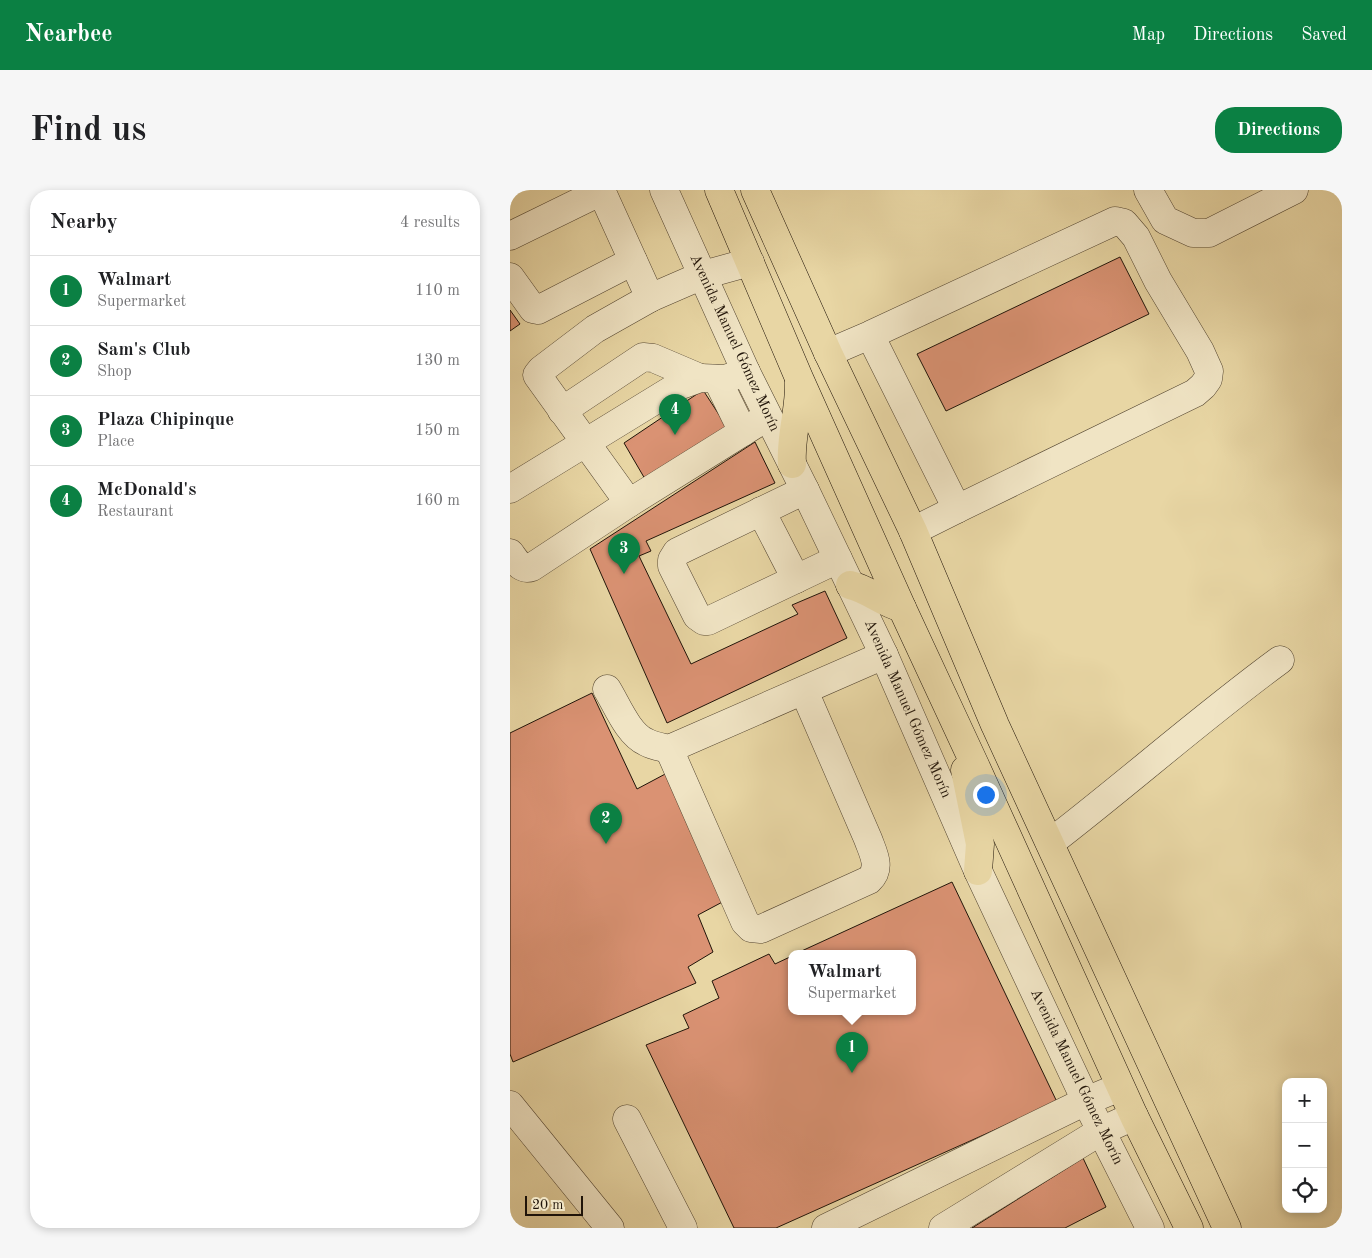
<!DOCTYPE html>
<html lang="en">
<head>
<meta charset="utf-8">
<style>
	:root { --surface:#fff; --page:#f6f6f6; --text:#202124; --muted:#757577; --line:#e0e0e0; --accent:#0b8043 }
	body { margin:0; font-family:"Old Standard TT",serif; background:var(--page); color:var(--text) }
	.controls { position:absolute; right:15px; bottom:15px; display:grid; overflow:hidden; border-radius:10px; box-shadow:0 2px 8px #0003 }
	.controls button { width:45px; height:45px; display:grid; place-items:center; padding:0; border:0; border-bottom:1px solid var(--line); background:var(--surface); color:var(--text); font:25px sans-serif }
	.scale { position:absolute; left:15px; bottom:12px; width:58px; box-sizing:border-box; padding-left:5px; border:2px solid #201409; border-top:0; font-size:14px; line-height:18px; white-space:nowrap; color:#201409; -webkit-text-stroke:4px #f0e4c4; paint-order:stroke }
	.you { position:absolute; left:475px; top:604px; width:18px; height:18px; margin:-12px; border:4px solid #fff; border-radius:50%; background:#1a73e8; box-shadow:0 0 0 8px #1a73e833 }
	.badge { display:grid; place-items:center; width:32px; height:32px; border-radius:50%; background:var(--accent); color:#fff; font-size:16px; font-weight:700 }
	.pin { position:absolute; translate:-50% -41px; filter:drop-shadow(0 1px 2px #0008) }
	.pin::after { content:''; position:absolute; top:26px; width:18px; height:15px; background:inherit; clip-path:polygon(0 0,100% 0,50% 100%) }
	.popup { position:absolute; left:278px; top:760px; width:128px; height:65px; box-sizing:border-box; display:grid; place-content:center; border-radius:10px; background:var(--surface); filter:drop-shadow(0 1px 4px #0005); font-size:16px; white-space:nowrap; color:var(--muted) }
	.popup b { font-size:19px; color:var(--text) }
	.popup::after { content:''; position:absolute; left:50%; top:100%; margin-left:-10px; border:10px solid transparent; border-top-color:var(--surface) }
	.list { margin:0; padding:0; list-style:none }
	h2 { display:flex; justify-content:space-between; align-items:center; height:65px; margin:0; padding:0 20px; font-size:21px }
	h2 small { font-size:16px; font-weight:400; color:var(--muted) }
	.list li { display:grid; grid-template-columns:32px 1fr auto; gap:15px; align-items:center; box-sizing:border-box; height:70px; padding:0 20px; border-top:1px solid var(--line) }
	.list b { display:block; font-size:19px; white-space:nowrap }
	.list p { margin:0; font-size:16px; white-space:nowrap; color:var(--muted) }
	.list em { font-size:16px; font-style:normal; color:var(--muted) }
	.icon { flex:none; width:28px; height:28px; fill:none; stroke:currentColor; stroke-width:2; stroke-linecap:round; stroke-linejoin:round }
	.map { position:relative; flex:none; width:832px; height:1038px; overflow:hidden; border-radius:20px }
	header { display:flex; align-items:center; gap:30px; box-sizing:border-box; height:70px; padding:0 25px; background:var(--accent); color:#fff }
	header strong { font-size:24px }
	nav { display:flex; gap:28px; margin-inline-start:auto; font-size:18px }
	.intro { display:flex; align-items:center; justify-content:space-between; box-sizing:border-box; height:120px; padding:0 30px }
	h1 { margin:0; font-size:35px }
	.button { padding:12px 22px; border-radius:20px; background:var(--accent); color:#fff; font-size:18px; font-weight:700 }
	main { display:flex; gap:30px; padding:0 30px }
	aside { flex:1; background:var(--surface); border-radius:20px; box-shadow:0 2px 8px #0003 }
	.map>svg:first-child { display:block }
	.building { fill:#da9273; stroke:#201409 }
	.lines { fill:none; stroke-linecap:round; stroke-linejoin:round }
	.minor-casing { stroke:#524430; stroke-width:29 }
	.major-casing { stroke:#201409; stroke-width:29 }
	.minor { stroke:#f0e4c4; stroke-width:28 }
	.major { stroke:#e8d6a4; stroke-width:28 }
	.labels { text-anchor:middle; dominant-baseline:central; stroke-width:4; stroke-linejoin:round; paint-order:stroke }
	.street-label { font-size:15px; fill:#201409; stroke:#f0e4c4 }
</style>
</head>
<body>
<header>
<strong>Nearbee</strong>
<nav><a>Map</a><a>Directions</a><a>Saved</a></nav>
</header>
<div class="intro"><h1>Find us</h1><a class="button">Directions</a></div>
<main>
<aside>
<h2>Nearby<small>4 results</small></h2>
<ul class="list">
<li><span class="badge">1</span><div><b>Walmart</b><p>Supermarket</p></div><em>110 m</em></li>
<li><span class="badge">2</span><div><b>Sam's Club</b><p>Shop</p></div><em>130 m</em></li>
<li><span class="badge">3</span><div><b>Plaza Chipinque</b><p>Place</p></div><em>150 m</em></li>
<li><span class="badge">4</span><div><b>McDonald's</b><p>Restaurant</p></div><em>160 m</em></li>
</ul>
</aside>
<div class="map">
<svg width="832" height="1038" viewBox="0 0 832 1038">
	<rect width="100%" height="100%" fill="#e8d6a4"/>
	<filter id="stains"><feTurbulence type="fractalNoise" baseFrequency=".004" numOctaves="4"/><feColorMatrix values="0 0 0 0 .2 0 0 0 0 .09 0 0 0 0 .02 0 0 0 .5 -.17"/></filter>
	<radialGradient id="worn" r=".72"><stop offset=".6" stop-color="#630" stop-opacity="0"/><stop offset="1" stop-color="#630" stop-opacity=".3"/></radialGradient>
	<!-- building -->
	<g class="building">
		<path d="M610,67L639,124L436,221L407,164Z"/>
		<path d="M0,120L10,134L0,141Z"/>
		<path d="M193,200L217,237L135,289L114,253Z"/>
		<path d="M245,252L265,293L136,351L141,361L129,366L181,474L288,424L282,415L315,401L337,448L157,533L80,359Z"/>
		<path d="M82,503L127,599L159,582L218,709L188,725L203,762L178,777L186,793L3,872L0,864V543Z"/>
		<path d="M442,692L547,912L266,1038H224L136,855L179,838L173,825L209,808L202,791L259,764L265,774L282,766V822H402V764H285Z"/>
		<path d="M573,968L596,1017L555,1038H462Z"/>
	</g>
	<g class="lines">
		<!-- minor casing -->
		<g class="minor-casing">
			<g id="minor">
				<path d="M91,0L140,108"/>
				<path d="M154,0L236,182L295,300L374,465L468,681L576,911L640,1038"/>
				<path d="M638,0L655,30L683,43H699L784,0"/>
				<path d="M0,46L92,1"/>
				<path d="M240,72L193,85L140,108L85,139L31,180L27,185L119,313L257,227"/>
				<path d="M0,87L23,119L28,120L123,71"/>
				<path d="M318,163L360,145L605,31L614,33L626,47L648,91L690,161L699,181L698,189L693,196L685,203L447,319L360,145"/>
				<path d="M207,189L233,242"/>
				<path d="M52,221L133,167L143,168L190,188"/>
				<path d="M0,299L168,196L190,188L215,189L236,182"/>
				<path d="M295,300L167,362L162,370V376L187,426L194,431H198L328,369"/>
				<path d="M251,321L286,389"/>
				<path d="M403,341L447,319"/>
				<path d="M0,363C6,371 11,381 22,377L119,313"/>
				<path d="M97,499C107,515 118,544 136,552C143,556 151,557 159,559L374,465"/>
				<path d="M159,559L235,732L241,738L251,739L359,690C372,678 363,663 358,649L294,501"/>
				<path d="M540,653C618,593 691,528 770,470"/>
				<path d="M0,915L100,1038"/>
				<path d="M117,929L173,1038"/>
				<path d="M316,1038L576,911L610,897"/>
				<path d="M433,1038L591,941L624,926"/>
			</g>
		</g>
		<!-- major casing -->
		<g class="major-casing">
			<g id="major">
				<path d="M209,0L289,188L392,418L465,575L624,926L679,1038"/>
				<path d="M245,0L318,163L403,341L485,535L717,1038"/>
				<path d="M282,274C280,246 290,220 289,192"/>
				<path d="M340,395C358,399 373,413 392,418"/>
				<path d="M455,580L470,654L468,681"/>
			</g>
		</g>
		<!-- minor -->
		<use href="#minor" class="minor"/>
		<!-- major -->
		<use href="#major" class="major"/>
	</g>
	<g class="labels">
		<!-- street labels -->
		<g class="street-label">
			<text transform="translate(224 153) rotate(65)">Avenida Manuel Gómez Morín</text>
			<text transform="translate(397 519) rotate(66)">Avenida Manuel Gómez Morín</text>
			<text transform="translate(566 887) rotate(64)">Avenida Manuel Gómez Morín</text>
		</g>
	</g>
	<rect width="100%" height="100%" filter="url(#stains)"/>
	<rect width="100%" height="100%" fill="url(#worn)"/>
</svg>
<div class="controls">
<button>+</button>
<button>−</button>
<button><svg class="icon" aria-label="locate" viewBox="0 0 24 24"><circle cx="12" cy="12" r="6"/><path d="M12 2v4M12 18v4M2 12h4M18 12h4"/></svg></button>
</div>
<div class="scale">20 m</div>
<div class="you"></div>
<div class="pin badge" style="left:342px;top:883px">1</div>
<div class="popup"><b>Walmart</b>Supermarket</div>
<div class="pin badge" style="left:96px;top:654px">2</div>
<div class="pin badge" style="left:114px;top:384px">3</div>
<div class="pin badge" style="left:165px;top:245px">4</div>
</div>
</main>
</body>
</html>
